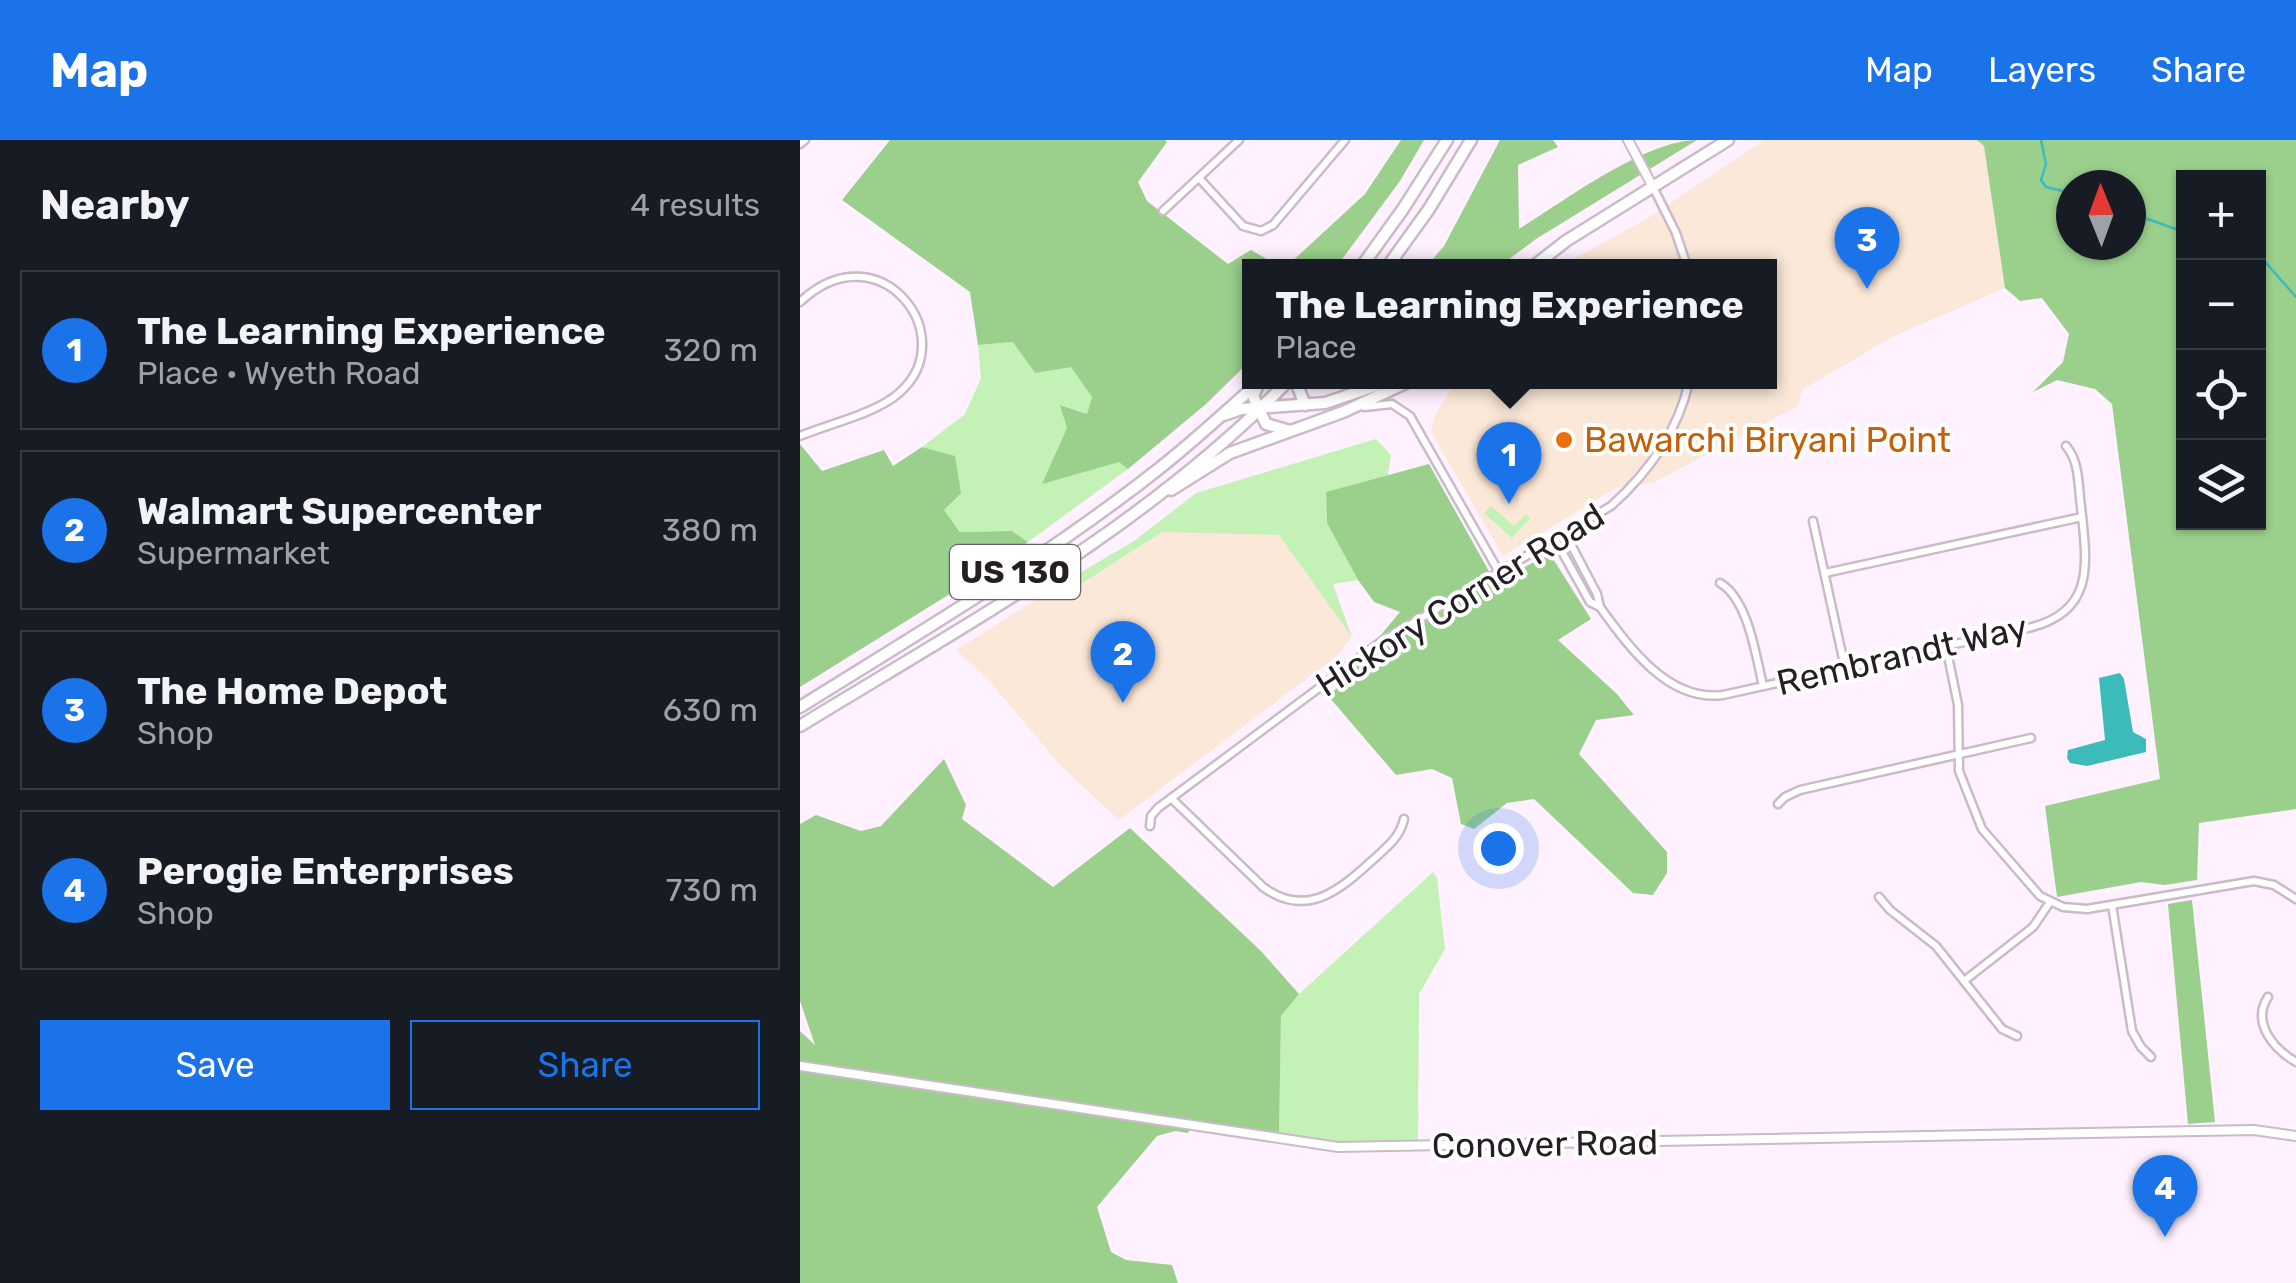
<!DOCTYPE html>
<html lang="en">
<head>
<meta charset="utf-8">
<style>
	:root { --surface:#171b24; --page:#242831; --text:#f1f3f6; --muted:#9ea1a6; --line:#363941; --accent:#1a73e8 }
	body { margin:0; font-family:Rubik,sans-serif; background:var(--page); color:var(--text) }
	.controls { position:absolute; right:30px; top:30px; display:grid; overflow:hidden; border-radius:0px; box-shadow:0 2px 8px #0004 }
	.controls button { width:90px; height:90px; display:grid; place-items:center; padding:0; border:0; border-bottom:2px solid var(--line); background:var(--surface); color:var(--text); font:50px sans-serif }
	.compass { position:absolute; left:1256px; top:30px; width:90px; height:90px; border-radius:50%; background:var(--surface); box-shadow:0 2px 8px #0004; rotate:359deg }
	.you { position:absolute; left:698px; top:708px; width:35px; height:35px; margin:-25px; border:8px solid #fff; border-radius:50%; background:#1a73e8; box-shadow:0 0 0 15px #1a73e833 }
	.badge { display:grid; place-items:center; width:65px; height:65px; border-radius:50%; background:var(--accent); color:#fff; font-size:32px; font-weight:700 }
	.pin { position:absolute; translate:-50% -82px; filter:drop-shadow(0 2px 5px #0008) }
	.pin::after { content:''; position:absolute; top:52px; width:35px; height:30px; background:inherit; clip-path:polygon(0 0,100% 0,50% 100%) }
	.popup { position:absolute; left:442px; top:119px; width:535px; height:130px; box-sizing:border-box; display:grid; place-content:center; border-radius:0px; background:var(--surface); filter:drop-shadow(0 2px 8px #0005); font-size:32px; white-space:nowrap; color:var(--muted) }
	.popup b { font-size:38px; color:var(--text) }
	.popup::after { content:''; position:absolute; left:50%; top:100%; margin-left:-20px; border:20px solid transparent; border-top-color:var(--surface) }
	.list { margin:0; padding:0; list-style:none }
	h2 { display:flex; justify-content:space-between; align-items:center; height:130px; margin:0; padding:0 40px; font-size:42px }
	h2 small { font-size:32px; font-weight:400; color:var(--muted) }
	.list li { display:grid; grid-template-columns:65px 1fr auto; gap:30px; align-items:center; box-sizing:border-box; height:160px; margin:0 20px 20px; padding:0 20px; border:2px solid var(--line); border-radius:0px }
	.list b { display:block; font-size:38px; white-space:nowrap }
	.list p { margin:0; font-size:32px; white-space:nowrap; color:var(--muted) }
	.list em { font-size:32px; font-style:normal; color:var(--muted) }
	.actions { display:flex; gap:20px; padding:30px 40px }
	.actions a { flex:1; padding:22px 0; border:2px solid var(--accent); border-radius:0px; text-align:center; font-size:35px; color:var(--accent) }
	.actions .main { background:var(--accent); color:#fff }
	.icon { flex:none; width:55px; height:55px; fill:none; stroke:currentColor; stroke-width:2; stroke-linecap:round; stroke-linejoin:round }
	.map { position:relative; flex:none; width:1496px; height:1143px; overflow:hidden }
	header { display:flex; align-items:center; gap:60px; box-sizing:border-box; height:140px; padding:0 50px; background:var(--accent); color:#fff }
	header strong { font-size:48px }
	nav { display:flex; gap:55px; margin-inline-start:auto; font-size:35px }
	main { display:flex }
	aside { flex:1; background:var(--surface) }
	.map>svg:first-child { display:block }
	.commercial { fill:#fbe8d8 }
	.green { fill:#c3f1b6 }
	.forest { fill:#9bd08c; fill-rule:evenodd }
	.water { fill:#3cbbbb }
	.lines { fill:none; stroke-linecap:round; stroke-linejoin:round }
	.stream { stroke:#3cbbbb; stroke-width:2.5 }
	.minor-casing { stroke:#cbbaca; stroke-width:11 }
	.tertiary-casing { stroke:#cbbaca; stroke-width:12 }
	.primary-casing { stroke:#cbbaca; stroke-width:15 }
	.trunk-casing { stroke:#cbbaca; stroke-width:15 }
	.minor { stroke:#fff; stroke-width:6 }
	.tertiary { stroke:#fff; stroke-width:8 }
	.primary { stroke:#fff; stroke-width:10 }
	.trunk { stroke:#fff; stroke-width:10 }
	.food-dot { fill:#e8710a; stroke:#fff; stroke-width:4 }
	.labels { text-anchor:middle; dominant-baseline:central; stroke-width:8; stroke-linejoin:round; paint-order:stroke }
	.shield { fill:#fff; stroke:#666266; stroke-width:2.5 }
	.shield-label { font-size:32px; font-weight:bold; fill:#251e24 }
	.food-label { font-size:35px; fill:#c56008; stroke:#fff; text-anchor:start }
	.street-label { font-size:35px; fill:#251e24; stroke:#fff }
</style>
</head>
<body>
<header>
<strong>Map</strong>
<nav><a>Map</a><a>Layers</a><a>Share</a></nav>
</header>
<main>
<aside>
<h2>Nearby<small>4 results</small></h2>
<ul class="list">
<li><span class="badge">1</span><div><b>The Learning Experience</b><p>Place · Wyeth Road</p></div><em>320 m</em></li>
<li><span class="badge">2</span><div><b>Walmart Supercenter</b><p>Supermarket</p></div><em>380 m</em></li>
<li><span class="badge">3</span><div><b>The Home Depot</b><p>Shop</p></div><em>630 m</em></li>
<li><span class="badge">4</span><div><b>Perogie Enterprises</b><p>Shop</p></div><em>730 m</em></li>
</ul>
<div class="actions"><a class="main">Save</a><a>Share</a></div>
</aside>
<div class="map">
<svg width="1496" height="1143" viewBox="0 0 1496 1143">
	<rect width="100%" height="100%" fill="#fff1ff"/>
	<!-- commercial -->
	<g class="commercial">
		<path d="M964,0H1177L1184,6L1205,148L1094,196L1002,250L998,266L855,342L816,348L703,416L631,292L635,275L656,242H969V126H761L848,78Z"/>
		<path d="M378,390L480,395L552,497L538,515L319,680L260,625L191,543L156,510L261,444L270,452L362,392Z"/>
	</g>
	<!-- green -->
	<g class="green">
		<path d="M214,202L235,233L271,226L292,257L287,274L261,265L328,329L228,402L212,391L161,392L143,370L155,317L122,307L165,274L181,238L178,205Z"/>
		<path d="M576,299L591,315L588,335L526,353L527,383L558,440L533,444L552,497L479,395L362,392L269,452L261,444L334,401L396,353Z"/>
		<path d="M691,366L714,386L726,374L730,378L712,398L684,373Z"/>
		<path d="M633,732L637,738L645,809L619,854L618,1002L530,1003L479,995L481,876L499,854Z"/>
	</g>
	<!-- forest -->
	<g class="forest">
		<path d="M90,0H365L367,2L338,42L347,61L428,124L451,110L479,126H449V222L406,264L328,329L319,322L242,344L267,288L260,265L287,274L292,257L271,227L235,233L213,202L178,205L170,152L42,60Z"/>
		<path d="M601,0H624L600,41L537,126H487L565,54Z"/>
		<path d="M700,0H753L758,7L718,25L719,89C764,61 846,0 897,0L736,99L700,126H627L644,106Z"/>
		<path d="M1177,0H1496V669L1399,683L1397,740L1365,745L1341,742L1257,757L1245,666L1360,639L1312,264L1295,249L1257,240L1233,252L1263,222L1269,194L1242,158L1220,161L1205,148L1184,6ZM1384,38H1458V382H1384ZM1271,45H1331V105H1271Z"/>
		<path d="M0,304L22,331L84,310L93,326L122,307L155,316L161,353L144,370L160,392L212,391L228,402L182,434L0,547Z"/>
		<path d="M629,324L695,442L750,414L791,479L758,500L816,553L834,575L796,580L779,614L867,712V733L853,755L833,753L734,659L707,663L674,689L661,684L652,638L632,629L596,635L529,557L600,472L574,462L558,440L527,383L526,352Z"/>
		<path d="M144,619L166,665L162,679L253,747L330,688L461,811L499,854L481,876L479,995L394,981L388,993L375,991L357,996L297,1067L311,1112L326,1120L372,1125L378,1143H0V891L15,905L0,861V684L16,675L61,691L81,686Z"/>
		<path d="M1392,760L1415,982L1388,984L1368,764Z"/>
	</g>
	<!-- water -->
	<path class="water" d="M1320,533L1324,539L1333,592L1346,599V612L1287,626L1270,623L1267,618L1268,610L1305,600L1299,538Z"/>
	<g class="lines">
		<!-- stream -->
		<g class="stream">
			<path d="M1241,0L1246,24L1241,40L1246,47L1271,53"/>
			<path d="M1331,73L1384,92"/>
			<path d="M1458,114L1496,157"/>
		</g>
		<!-- minor casing -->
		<g class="minor-casing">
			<g id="minor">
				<path d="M0,4L5,0"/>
				<path d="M399,38L443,86L461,91L473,85L545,0"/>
				<path d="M853,47L876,93L887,126"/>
				<path d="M363,71L439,0"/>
				<path d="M0,162C79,87 164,197 99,253C77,273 29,284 0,296"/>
				<path d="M564,267L592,264L610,276L699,432"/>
				<path d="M1013,381L1045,528"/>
				<path d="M766,395L797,454L800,467"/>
				<path d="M756,401L790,462L800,467C829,507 868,562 923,555L1228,488C1296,472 1287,423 1281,367C1278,346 1280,322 1266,306"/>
				<path d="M1025,433L1282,377"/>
				<path d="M920,443C948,459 956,516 963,546"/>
				<path d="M1146,506L1158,565L1159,631L1182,689L1240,756L1263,767L1287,769L1454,741L1474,745L1496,759"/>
				<path d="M371,658L463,747C508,780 542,748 575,718C588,706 600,697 604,679"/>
				<path d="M978,664L985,657L1000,650L1231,598"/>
				<path d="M350,686L351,676L358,668L582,501L811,366C849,332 878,291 889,242"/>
				<path d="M1079,757L1090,770L1136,806L1202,889L1217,896"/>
				<path d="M1312,765L1332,891L1341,907L1351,917"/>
				<path d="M1164,841L1233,787L1250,762"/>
				<path d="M1468,857C1451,883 1474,909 1496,922"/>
			</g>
		</g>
		<!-- tertiary casing -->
		<g class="tertiary-casing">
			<g id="tertiary">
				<path d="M828,0L853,47"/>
				<path d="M0,926L538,1007L1454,990L1496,996"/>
			</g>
		</g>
		<!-- primary casing -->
		<g class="primary-casing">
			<g id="primary">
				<path d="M734,126L766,101L928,0"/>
				<path d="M424,275L441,269L525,263L587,242"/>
				<path d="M371,350L430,313L543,272L608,242"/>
			</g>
		</g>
		<!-- trunk casing -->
		<g class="trunk-casing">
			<g id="trunk">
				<path d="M562,126L603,69L647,0"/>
				<path d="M588,126L629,69L671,0"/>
				<path d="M496,242L505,265"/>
				<path d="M457,247L453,256L466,284L490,291"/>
				<path d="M0,567C120,492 244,419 356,331C392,303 425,272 459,242"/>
				<path d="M0,586C170,482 347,386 487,242"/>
			</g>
		</g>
		<!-- minor -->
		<use href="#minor" class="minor"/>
		<!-- tertiary -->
		<use href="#tertiary" class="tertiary"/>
		<!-- primary -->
		<use href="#primary" class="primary"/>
		<!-- trunk -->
		<use href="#trunk" class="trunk"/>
	</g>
	<!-- markers -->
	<circle class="food-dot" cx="764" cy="300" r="10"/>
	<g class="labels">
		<!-- shield labels -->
		<rect class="shield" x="150" y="405" width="130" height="54" rx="8"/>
		<g class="shield-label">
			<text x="215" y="432">US 130</text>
		</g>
		<!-- food labels -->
		<g class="food-label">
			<text x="784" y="300">Bawarchi Biryani Point</text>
		</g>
		<!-- street labels -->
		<g class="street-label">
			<text transform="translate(660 460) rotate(-32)">Hickory Corner Road</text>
			<text transform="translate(1102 515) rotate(-13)">Rembrandt Way</text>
			<text transform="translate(745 1004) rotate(-1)">Conover Road</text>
		</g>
	</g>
</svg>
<div class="controls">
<button>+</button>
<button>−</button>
<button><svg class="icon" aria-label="locate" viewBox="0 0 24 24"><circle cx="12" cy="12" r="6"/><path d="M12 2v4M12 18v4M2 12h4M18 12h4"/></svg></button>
<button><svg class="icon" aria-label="layers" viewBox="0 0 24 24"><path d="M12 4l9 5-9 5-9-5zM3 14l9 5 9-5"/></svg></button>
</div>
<svg class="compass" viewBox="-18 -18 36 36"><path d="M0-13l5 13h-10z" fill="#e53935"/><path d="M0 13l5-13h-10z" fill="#9ea1a6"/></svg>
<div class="you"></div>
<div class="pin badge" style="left:709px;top:364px">1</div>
<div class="popup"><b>The Learning Experience</b>Place</div>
<div class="pin badge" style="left:323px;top:563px">2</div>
<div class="pin badge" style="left:1067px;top:149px">3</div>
<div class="pin badge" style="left:1365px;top:1097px">4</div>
</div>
</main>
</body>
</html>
